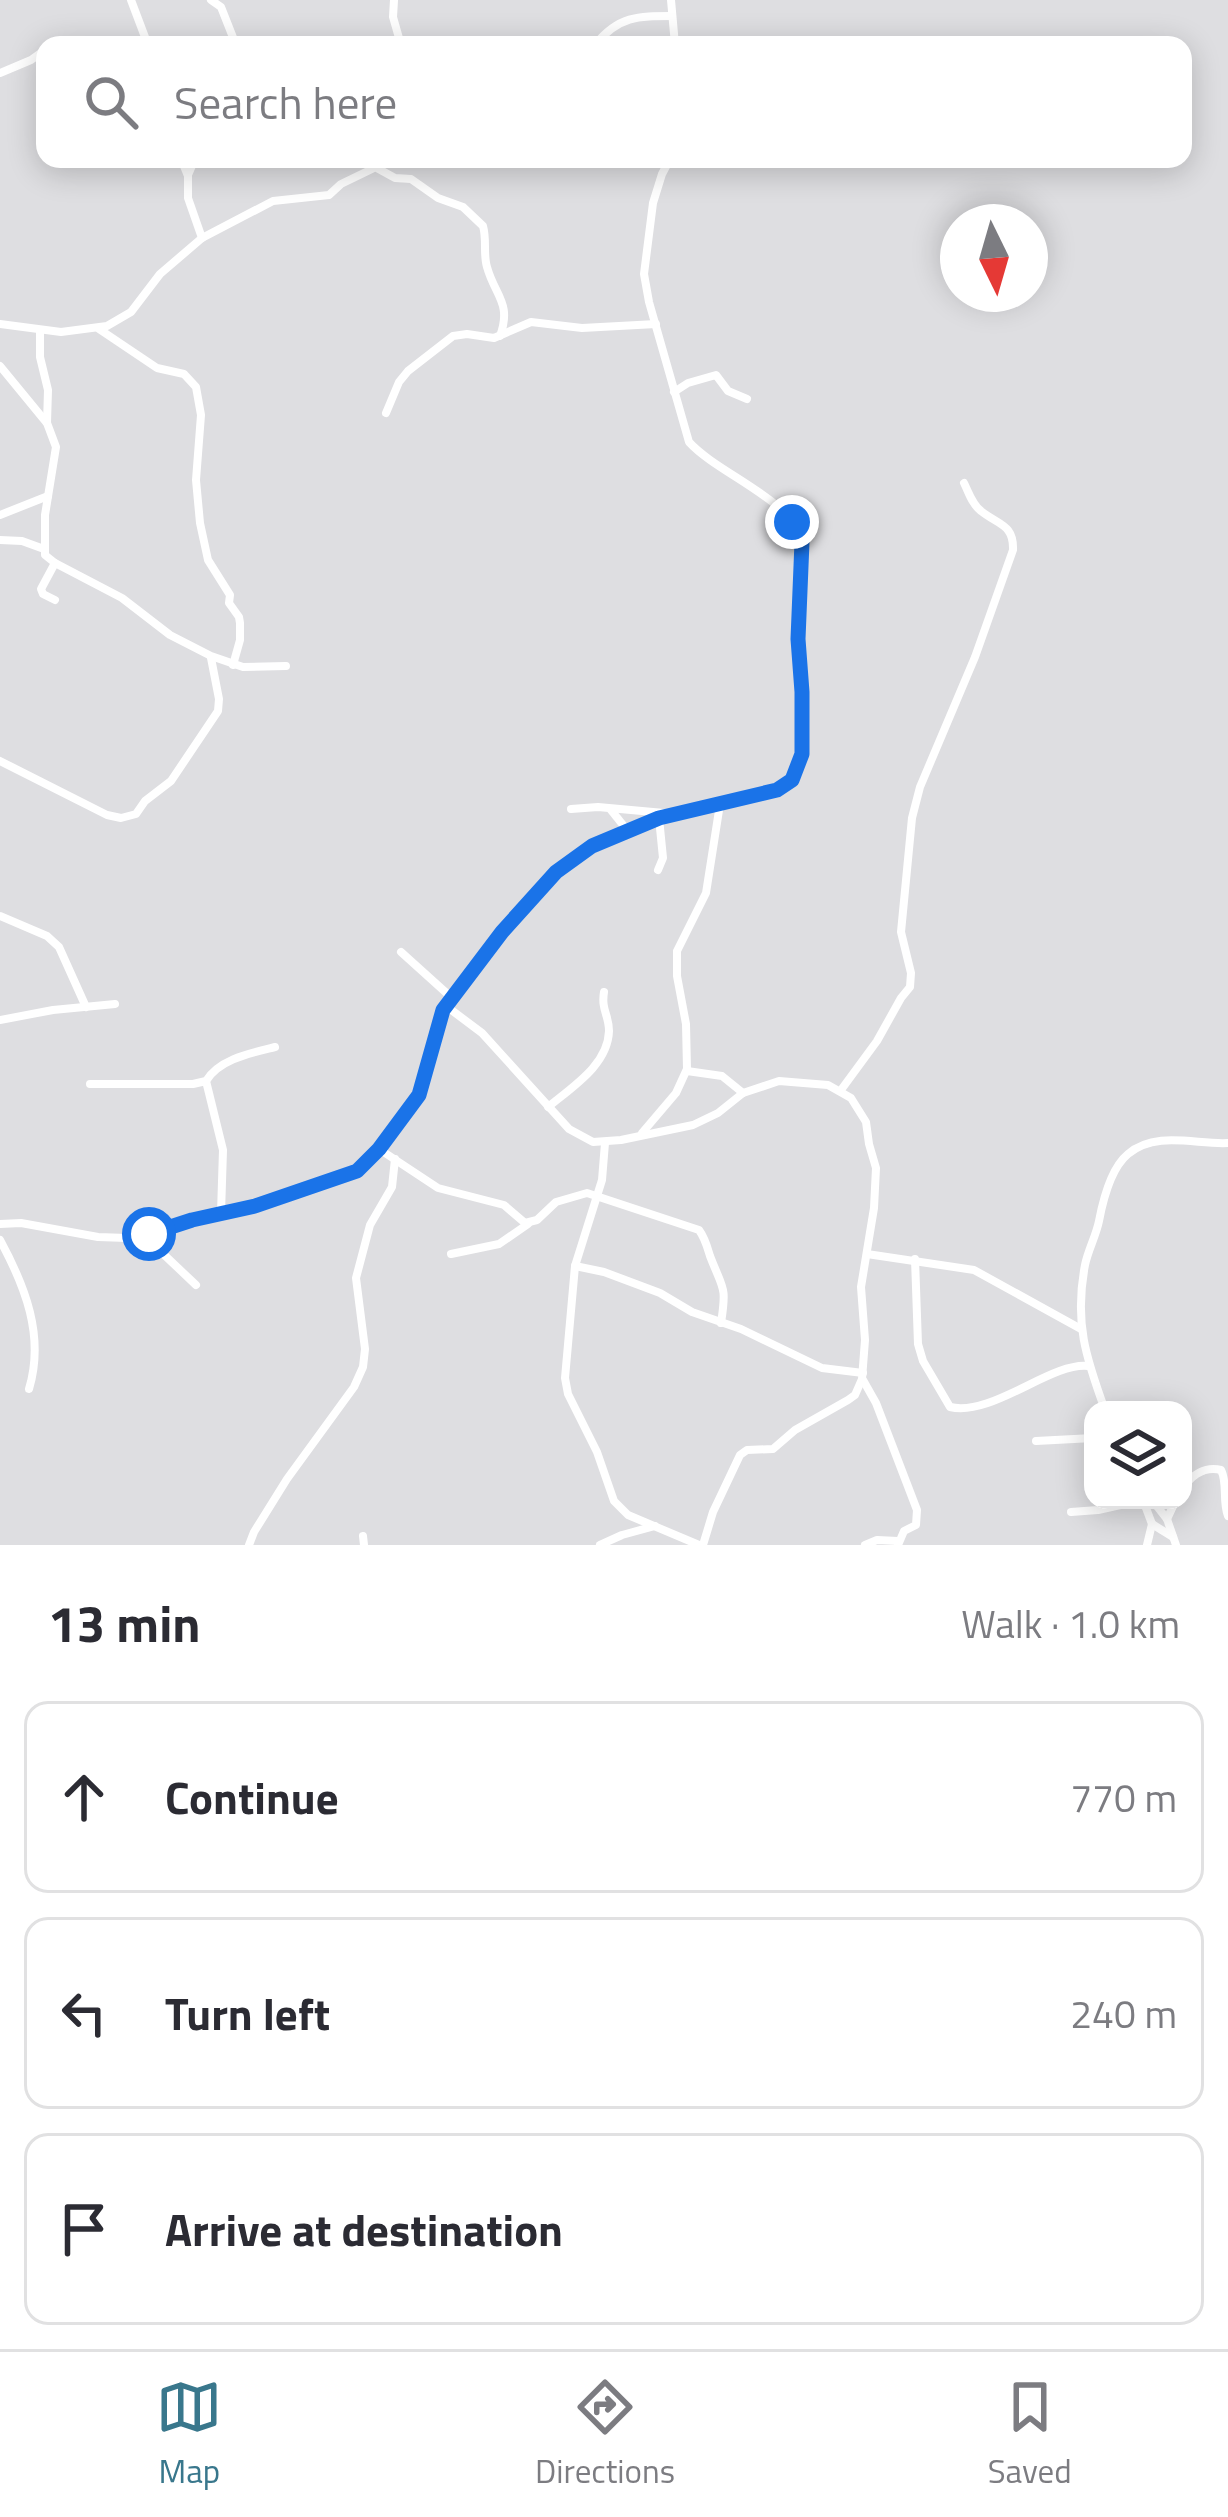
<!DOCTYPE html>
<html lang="en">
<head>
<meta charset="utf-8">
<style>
	:root { --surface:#fff; --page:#f2f2f3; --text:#2b2b33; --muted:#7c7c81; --line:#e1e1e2; --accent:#39778c }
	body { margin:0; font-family:"Titillium Web",sans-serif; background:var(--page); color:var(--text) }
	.controls { position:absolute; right:36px; bottom:36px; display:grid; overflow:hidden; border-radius:24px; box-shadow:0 6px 30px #0003 }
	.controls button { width:108px; height:108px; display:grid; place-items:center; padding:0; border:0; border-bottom:3px solid var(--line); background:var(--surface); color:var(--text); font:60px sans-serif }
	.compass { position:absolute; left:940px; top:204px; width:108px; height:108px; border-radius:50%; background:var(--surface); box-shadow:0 6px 30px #0003; rotate:175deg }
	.stop { position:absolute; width:36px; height:36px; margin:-27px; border:9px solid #1a73e8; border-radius:50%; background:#fff }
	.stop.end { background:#1a73e8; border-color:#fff; box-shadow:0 3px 12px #0008 }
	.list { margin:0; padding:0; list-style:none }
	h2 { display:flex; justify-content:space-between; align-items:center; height:156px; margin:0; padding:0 48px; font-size:51px }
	h2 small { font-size:39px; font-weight:400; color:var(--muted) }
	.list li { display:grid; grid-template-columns:78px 1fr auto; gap:36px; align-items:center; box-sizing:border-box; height:192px; margin:0 24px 24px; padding:0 24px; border:3px solid var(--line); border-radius:24px }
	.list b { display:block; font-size:45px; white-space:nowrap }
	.list em { font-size:39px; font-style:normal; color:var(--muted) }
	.icon { flex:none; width:66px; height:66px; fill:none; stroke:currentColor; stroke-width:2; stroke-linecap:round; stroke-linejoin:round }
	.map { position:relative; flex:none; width:1228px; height:1545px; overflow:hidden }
	.search { position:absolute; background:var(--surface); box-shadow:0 6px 30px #0003; left:36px; right:36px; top:36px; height:132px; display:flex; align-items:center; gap:30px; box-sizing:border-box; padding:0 42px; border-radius:24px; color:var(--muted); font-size:45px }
	.sheet { height:804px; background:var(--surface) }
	nav { display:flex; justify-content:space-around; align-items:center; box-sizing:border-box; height:168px; border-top:3px solid var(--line); background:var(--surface); font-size:33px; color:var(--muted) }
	nav a { display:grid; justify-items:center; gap:6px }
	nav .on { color:var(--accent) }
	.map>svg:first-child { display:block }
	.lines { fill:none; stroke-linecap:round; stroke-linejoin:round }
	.minor { stroke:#fff; stroke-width:8 }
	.route { stroke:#1a73e8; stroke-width:15 }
</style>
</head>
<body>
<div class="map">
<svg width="1228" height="1545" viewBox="0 0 1228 1545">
	<rect width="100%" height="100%" fill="#dedee1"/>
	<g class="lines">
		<!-- minor -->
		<g class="minor">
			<path d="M131,0L148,45"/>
			<path d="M211,0L221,7L236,45"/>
			<path d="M394,0L393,17L401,45"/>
			<path d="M671,0L675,45"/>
			<path d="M595,45C618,16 638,16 672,16"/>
			<path d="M0,73L31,60L45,50"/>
			<path d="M181,159L188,176V198L202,238"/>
			<path d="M375,167L395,178L411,179L438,198L463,207L483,226C487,240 483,254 487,267C495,296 512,303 500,336"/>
			<path d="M188,175L195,159"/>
			<path d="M0,324L61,332L107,326L131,312L160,274L202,238L273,201L329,195L341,184L372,169L384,159"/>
			<path d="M99,329L157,368L184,374L196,387L201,415L196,480L200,523L208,560L230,595L229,603L239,617L240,623V640L233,665"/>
			<path d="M40,331V357L48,390L47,423L56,447L45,515V555L55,563L122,598L170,635L211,656L243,667L286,666"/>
			<path d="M0,366L46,422"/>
			<path d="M674,392L688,383L716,375L728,391L747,399"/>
			<path d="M386,413L399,382L408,371L453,336L467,334L494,338L531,322L582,328L656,324"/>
			<path d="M0,515L48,496"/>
			<path d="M0,540L22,541L44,549"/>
			<path d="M55,563L41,589L43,594L55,600"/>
			<path d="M0,761L107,815L121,818L136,814L145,801L171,781L218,711L219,699L211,658"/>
			<path d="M571,809L598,807L664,813"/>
			<path d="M611,810L627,830"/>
			<path d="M658,870L663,858L659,818"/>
			<path d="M0,916L47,936L59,947L86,1007"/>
			<path d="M401,952L452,998"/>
			<path d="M446,1006L482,1033L569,1129L593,1142L621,1140L693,1125L718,1113L743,1093L779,1081L828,1085L851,1098L866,1122L869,1144L876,1168L874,1208L861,1287L865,1340L862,1379L855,1395L848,1400L795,1430L773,1449L747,1450L740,1455L713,1512L703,1545"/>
			<path d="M0,1020L53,1010L115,1004"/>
			<path d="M687,1071L722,1076L743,1093"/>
			<path d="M206,1081L223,1150L221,1213"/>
			<path d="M90,1084H193L206,1081C219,1059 251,1053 275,1047"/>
			<path d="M841,1090L877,1041L901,998L910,987L911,973L901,932L912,818L920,787L975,657L1013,550C1014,524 998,525 981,511C972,504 969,493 964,483"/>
			<path d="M548,1107C572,1087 608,1065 609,1031C609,1015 601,1010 604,992"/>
			<path d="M642,1133L676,1093L687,1069L686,1024L677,976V951L706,893L720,804"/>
			<path d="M605,1143L602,1180L575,1266L565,1378L568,1394L597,1452L614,1501L628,1515L699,1545"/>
			<path d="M379,1149L438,1188L504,1205L525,1223L537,1220L556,1202L587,1193L699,1230C705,1238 707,1246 710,1256C723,1290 727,1285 721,1323"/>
			<path d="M0,1224L21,1223L98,1237L127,1238L255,1206L357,1171L379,1149L419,1095L446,1006L489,953L502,932L556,872L592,846L659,818L777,790L792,780L802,754V692L798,639L803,542C792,499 718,474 689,442L649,302L644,274L653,203L662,174L670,159"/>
			<path d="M149,1234L158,1249L196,1285"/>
			<path d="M0,1240C25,1286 45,1336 29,1389"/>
			<path d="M451,1254L499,1244L528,1224"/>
			<path d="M867,1254L974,1270L1081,1329"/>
			<path d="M915,1259L918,1344L923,1361L950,1407C992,1417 1051,1362 1088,1366"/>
			<path d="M575,1266L604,1272L660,1293L692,1312L741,1329L822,1368L863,1373"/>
			<path d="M863,1380L876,1403L917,1510L916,1525L904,1531L898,1545"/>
			<path d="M1105,1410C1086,1358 1074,1322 1085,1265C1088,1250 1096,1236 1099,1221C1103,1200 1111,1168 1128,1154C1156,1130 1197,1145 1228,1143"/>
			<path d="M1036,1441L1093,1438"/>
			<path d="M1183,1488C1192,1475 1205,1466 1221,1470C1228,1483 1222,1501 1228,1516"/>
			<path d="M1143,1500L1152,1524L1173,1537"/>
			<path d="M1152,1500L1167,1519L1176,1545"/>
			<path d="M1071,1512L1098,1510L1143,1500"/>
			<path d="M1167,1519L1176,1500"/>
			<path d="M363,1536L364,1545"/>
			<path d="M249,1545L254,1532L287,1479L354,1387L363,1367L365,1349L356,1278L370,1225L392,1187L395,1159"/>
			<path d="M600,1545L622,1535L655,1526"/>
			<path d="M865,1545L877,1540L898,1541"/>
			<path d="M1147,1545L1152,1524"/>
		</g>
	</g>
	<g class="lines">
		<!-- route -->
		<path class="route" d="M149,1234L192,1220L255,1206L357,1171L379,1149L419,1095L443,1010L502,932L556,872L592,846L659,818L777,790L792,780L802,754V692L798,639L802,542L800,533L792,522"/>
	</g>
</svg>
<div class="controls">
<button><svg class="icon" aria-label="layers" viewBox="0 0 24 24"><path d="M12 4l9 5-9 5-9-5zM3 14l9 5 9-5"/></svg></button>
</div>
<svg class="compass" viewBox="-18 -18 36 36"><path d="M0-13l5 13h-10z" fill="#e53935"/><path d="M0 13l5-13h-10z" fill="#7c7c81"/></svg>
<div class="stop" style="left:149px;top:1234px"></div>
<div class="stop end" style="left:792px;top:522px"></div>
<div class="search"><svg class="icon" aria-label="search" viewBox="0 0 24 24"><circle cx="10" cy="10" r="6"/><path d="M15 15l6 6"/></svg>Search here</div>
</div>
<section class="sheet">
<h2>13 min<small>Walk · 1.0 km</small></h2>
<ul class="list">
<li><svg class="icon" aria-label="ahead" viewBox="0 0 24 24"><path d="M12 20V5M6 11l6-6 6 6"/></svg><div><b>Continue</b></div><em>770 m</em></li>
<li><svg class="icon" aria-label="left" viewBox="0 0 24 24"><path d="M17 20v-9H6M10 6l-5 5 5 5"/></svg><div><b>Turn left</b></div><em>240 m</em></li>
<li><svg class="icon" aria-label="arrive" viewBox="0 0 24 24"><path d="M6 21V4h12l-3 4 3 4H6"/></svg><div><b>Arrive at destination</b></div></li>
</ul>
</section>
<nav>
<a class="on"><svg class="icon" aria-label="map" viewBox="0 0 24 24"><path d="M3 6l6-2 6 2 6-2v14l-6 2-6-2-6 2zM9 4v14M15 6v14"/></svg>Map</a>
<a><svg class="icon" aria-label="directions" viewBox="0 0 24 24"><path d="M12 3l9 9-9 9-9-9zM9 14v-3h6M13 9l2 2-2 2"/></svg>Directions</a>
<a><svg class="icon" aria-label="saved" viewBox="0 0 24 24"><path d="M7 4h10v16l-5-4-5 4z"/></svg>Saved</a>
</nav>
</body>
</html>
